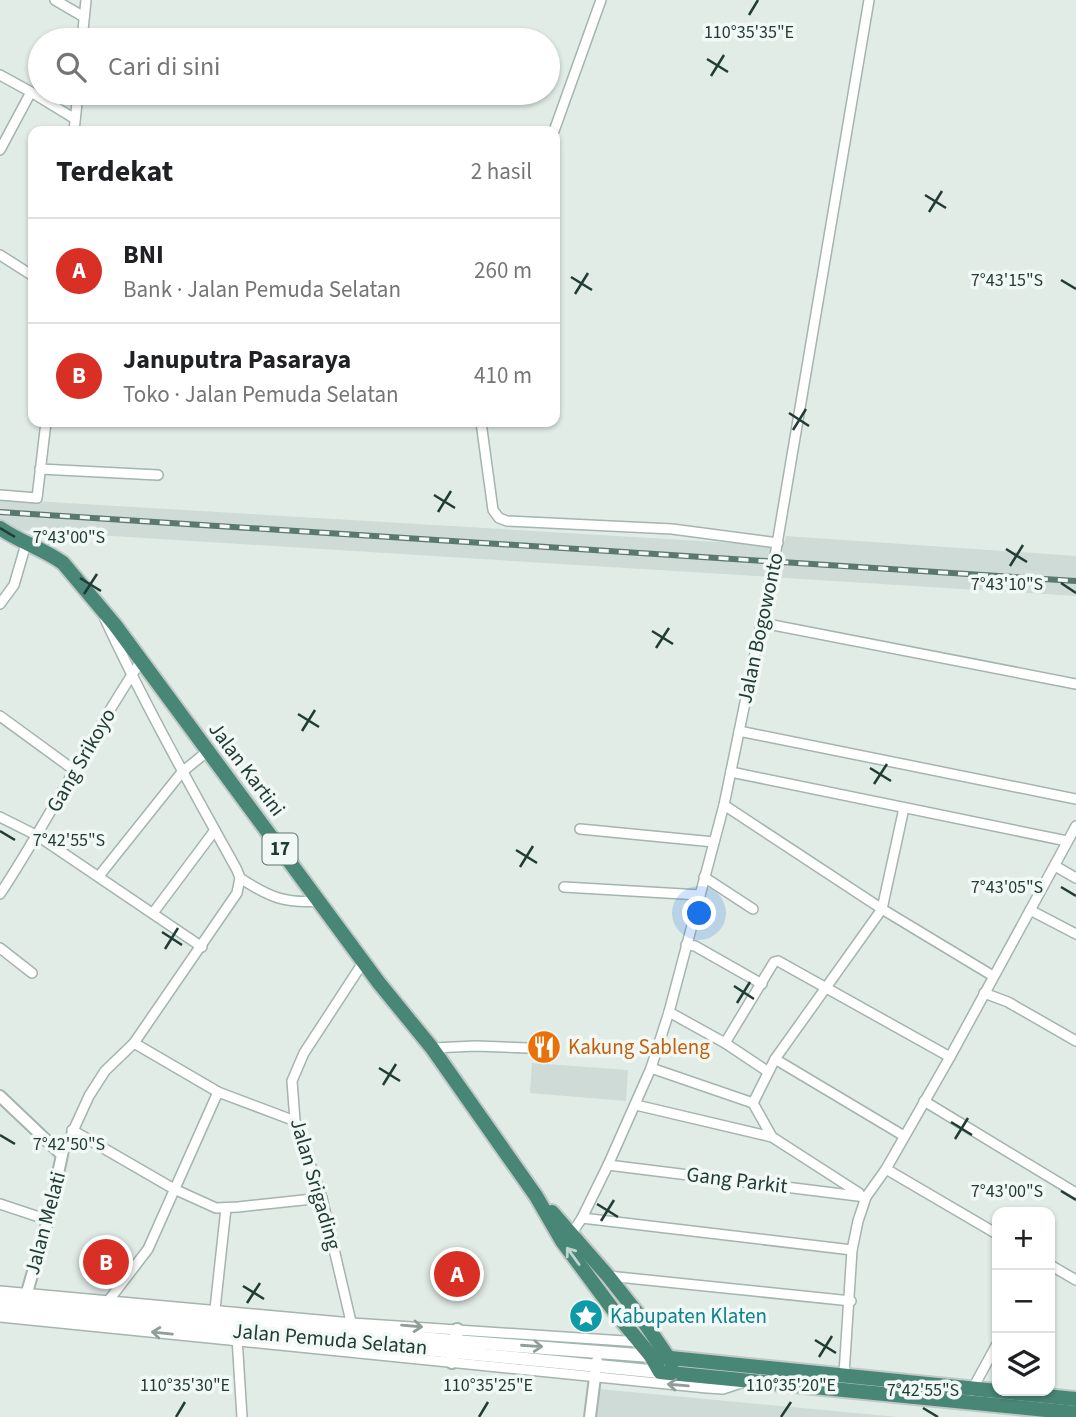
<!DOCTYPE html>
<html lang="id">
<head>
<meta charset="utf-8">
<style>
	:root { --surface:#fff; --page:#f6f6f6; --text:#202124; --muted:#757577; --line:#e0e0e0; --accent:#d93025 }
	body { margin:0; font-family:"Source Sans 3",sans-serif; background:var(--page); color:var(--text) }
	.controls { position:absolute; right:21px; bottom:21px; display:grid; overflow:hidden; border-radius:14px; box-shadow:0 2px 5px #0004 }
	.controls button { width:63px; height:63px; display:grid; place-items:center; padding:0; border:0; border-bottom:2px solid var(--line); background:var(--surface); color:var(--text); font:35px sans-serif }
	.you { position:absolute; left:700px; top:914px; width:24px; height:24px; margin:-18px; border:5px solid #fff; border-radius:50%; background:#1a73e8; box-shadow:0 0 0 10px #1a73e833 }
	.badge { display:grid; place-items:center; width:46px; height:46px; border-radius:50%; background:var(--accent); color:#fff; font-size:23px; font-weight:700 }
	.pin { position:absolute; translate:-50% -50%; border:4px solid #fff; box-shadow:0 2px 7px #0006 }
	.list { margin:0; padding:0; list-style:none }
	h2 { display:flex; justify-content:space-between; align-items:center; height:91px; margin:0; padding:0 28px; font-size:30px }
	h2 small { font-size:23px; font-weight:400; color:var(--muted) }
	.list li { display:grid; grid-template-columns:46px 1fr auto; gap:21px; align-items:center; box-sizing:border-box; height:105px; padding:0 28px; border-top:2px solid var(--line) }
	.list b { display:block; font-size:26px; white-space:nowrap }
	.list p { margin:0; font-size:23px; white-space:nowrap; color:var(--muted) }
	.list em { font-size:23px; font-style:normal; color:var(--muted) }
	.icon { flex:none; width:38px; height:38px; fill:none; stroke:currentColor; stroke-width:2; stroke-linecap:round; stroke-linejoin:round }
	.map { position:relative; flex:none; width:1076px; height:1417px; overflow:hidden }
	.search { position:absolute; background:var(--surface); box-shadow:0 2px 5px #0004; left:28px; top:28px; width:532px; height:77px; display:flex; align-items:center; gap:18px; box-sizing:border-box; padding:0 24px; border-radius:38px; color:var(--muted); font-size:26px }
	.panel { position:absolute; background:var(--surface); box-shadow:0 2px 5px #0004; left:28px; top:126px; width:532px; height:301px; border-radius:14px }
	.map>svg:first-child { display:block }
	.built { fill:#cfdbd6 }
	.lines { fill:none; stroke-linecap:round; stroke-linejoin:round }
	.minor-casing { stroke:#a4b4ae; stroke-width:12 }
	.tertiary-casing { stroke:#a4b4ae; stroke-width:14 }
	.secondary-casing { stroke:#9fb7ae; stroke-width:16 }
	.trunk-casing { stroke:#c1c8c6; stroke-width:18 }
	.minor { stroke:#fff; stroke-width:9 }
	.tertiary { stroke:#fff; stroke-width:10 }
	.secondary { stroke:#fff; stroke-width:12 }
	.trunk { stroke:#488676; stroke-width:14 }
	.rail-casing { stroke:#5b7870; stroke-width:6 }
	.rail { stroke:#f1f8f5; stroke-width:3.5; stroke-dasharray:10; stroke-linecap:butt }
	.oneway { stroke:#bed6cf }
	.oneway2 { stroke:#909e9a }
	.ticks { fill:none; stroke:#213c35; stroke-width:2.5 }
	.labels { text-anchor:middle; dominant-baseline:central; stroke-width:7; stroke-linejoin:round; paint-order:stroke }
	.shield { fill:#f1f8f5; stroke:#5f746f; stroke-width:2 }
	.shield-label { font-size:19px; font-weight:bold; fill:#213c35 }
	.street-label { font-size:21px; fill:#213c35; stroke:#f1f8f5 }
	.food-label { font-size:21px; fill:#c56008; stroke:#f1f8f5; text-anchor:start }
	.culture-label { font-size:21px; fill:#0d838f; stroke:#f1f8f5; text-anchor:start }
	.ticks-label { font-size:18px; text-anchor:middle; fill:#213c35; stroke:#f1f8f5; stroke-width:7; stroke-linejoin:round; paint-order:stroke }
</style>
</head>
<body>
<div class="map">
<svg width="1076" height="1417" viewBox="0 0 1076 1417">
	<rect width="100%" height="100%" fill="#e1ece7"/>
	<!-- built -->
	<g class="built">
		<path d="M0,499L783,546L786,536L1076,556V596L0,529Z"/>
		<path d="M532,1063L628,1070L626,1101L530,1093Z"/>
		<path d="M599,1389L898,1417H596Z"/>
	</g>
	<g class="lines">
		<!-- minor casing -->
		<g class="minor-casing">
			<g id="minor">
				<path d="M55,0L84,17"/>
				<path d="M82,40L86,0"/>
				<path d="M0,75L31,92L0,150"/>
				<path d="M31,92L75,119"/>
				<path d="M74,131L78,93"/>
				<path d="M554,131L601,0"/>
				<path d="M0,255L33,276"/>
				<path d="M481,422L493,510L499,518L507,521L672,529L778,543"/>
				<path d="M40,469L158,475"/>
				<path d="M0,495L37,498L46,422"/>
				<path d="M0,604L14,585L26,544"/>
				<path d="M762,623L1076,684"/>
				<path d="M0,716L74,770"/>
				<path d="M739,731L1076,799"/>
				<path d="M731,772L1067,841"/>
				<path d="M724,805L882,909L993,976"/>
				<path d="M0,817L38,836L202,947"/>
				<path d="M580,829L714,842"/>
				<path d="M1055,866L1076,878"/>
				<path d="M99,876L182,772L208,751"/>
				<path d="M704,877L753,909"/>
				<path d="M240,878C269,897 285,904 320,901"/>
				<path d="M564,887L700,895"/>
				<path d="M0,894C50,818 90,737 141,661"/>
				<path d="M1030,910L1076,934"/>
				<path d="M153,913L215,830"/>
				<path d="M686,945L695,946L762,984"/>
				<path d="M0,948L32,973"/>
				<path d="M984,993L1008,1002L1076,1041"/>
				<path d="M669,1012L725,1043L767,1071"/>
				<path d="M134,1043L218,1092L295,1121"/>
				<path d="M725,1043L774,962L778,961L950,1057"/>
				<path d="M432,1048L476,1046L528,1048"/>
				<path d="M775,1059L904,1136"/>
				<path d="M651,1068L753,1103"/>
				<path d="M924,1101L1076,1193"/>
				<path d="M636,1105L772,1137L859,1193"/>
				<path d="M72,1130L174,1189L216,1208L238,1207L322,1198"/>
				<path d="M772,1137L753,1103L775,1059L882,909L904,808"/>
				<path d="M62,1155L89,1096L105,1071L134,1043L237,893L240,878L237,870C191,787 145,705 105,619"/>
				<path d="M608,1165L866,1197"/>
				<path d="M886,1169L997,1234"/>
				<path d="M0,1204L48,1220"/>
				<path d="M582,1218L852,1250"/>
				<path d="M572,1233L582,1218L608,1165L651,1068L669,1012L724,805L775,556L869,0"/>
				<path d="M1050,1265L1076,1280"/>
				<path d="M608,1276L851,1301"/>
				<path d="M0,1291L352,1323L640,1342"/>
				<path d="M109,1300L148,1249L218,1092"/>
				<path d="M215,1309L226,1208"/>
				<path d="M0,1317L707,1388L723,1389L744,1382"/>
				<path d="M352,1326L322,1198L295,1121L292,1081L304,1053L364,961"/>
				<path d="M237,1338L242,1417"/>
				<path d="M844,1374L852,1250L858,1221L866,1197L886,1169L950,1057L1076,826"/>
				<path d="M973,1392V1388L997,1344"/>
			</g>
		</g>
		<!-- tertiary casing -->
		<g class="tertiary-casing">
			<g id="tertiary">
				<path d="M0,1096L62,1155L48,1220L23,1306"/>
				<path d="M590,1417L597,1361"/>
			</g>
		</g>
		<!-- secondary casing -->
		<g class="secondary-casing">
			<g id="secondary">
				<path d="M0,1299L454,1341L651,1356"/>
				<path d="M0,1308L660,1372"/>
				<path d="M452,1362L457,1330"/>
			</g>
		</g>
		<!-- trunk casing -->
		<g class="trunk-casing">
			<g id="trunk">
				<path d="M0,528C20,542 44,549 63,563L115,625L379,983L432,1048L536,1196L562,1241L614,1311L651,1356L660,1372L1076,1413"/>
				<path d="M552,1212L608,1276L642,1319L672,1363"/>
				<path d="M651,1356L1076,1399"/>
			</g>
		</g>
		<!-- minor -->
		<use href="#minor" class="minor"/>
		<!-- tertiary -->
		<use href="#tertiary" class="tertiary"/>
		<!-- secondary -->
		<use href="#secondary" class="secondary"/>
		<!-- trunk -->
		<use href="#trunk" class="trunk"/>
		<!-- rail casing -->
		<g class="rail-casing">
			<path id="rail" d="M0,512L1076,581"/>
		</g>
		<!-- rail -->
		<use href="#rail" class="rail"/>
	</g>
	<!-- one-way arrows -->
	<defs><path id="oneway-shaft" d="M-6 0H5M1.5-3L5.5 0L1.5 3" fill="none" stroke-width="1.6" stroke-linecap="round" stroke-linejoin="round" transform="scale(1.75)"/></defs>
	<use class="oneway" href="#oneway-shaft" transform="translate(573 1256) rotate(-126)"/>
	<g class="oneway2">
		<use href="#oneway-shaft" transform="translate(412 1326) rotate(5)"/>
		<use href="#oneway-shaft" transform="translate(162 1333) rotate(-174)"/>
		<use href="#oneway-shaft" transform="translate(532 1346) rotate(4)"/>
		<use href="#oneway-shaft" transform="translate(678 1385) rotate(-175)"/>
	</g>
	<!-- ticks -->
	<path class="ticks" d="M749,15L758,0M707,59L728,72M711,76L724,55M925,195L946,208M929,212L942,191M571,277L592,290M1061,280L1076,289M575,294L588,273M789,413L809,426M793,430L806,409M434,495L455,508M438,512L451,491M0,528L15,537M1006,549L1027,562M1010,566L1023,545M80,578L101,591M1061,583L1076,593M84,594L97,574M652,631L673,644M656,648L669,628M298,714L319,727M302,731L315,710M870,768L891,781M874,784L887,764M0,831L15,840M516,850L537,863M520,867L533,846M1061,887L1076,896M162,932L182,945M165,949L178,928M734,986L754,999M737,1003L750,982M379,1068L400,1081M383,1085L396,1064M951,1122L972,1135M0,1135L15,1144M955,1139L968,1118M1061,1191L1076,1200M597,1204L618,1217M601,1221L614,1200M243,1286L264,1299M247,1303L260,1283M815,1340L836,1353M819,1357L832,1336M923,1408L938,1417M176,1417L185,1402M479,1417L488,1402M781,1417L791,1402"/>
	<!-- icons -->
	<defs>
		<g id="restaurant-disc" transform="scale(1.75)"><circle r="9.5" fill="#e8710a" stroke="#f1f8f5"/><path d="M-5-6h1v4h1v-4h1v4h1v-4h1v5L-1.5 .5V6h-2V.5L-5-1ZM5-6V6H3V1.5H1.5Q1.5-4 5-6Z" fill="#fff"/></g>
		<g id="sight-disc" transform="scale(1.75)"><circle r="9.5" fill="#0f9aa8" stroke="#f1f8f5"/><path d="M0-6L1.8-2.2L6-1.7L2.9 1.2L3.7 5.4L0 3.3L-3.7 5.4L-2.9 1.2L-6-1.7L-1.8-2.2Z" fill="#fff"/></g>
	</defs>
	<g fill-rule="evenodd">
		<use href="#restaurant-disc" x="544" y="1047"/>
		<use href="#sight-disc" x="586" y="1316"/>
	</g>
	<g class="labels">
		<!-- shield labels -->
		<rect class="shield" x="262.5" y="833.5" width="35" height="31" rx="5"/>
		<g class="shield-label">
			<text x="280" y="849">17</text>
		</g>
		<!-- street labels -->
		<g class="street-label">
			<text transform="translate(760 628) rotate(-78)">Jalan Bogowonto</text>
			<text transform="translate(81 760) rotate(-60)">Gang Srikoyo</text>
			<text transform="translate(247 769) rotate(53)">Jalan Kartini</text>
			<text transform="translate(737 1180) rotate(7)">Gang Parkit</text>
			<text transform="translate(316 1184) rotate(74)">Jalan Srigading</text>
			<text transform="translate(45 1223) rotate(-75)">Jalan Melati</text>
			<text transform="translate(330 1339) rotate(5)">Jalan Pemuda Selatan</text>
		</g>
		<!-- food labels -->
		<g class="food-label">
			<text x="568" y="1047">Kakung Sableng</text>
		</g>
		<!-- culture labels -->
		<g class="culture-label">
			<text x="610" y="1316">Kabupaten Klaten</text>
		</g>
	</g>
	<g class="ticks-label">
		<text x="749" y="38">110°35'35"E</text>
		<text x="1007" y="286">7°43'15"S</text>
		<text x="69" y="543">7°43'00"S</text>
		<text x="1007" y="590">7°43'10"S</text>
		<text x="69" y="846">7°42'55"S</text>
		<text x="1007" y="893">7°43'05"S</text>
		<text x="69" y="1150">7°42'50"S</text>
		<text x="1007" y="1197">7°43'00"S</text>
		<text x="185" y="1391">110°35'30"E</text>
		<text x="488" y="1391">110°35'25"E</text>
		<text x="791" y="1391">110°35'20"E</text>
		<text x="923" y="1396">7°42'55"S</text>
	</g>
</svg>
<div class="controls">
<button>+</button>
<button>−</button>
<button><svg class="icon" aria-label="layers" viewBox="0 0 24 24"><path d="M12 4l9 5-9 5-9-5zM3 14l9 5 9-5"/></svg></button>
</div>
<div class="you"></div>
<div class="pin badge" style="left:457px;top:1274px">A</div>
<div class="pin badge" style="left:106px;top:1262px">B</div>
<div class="search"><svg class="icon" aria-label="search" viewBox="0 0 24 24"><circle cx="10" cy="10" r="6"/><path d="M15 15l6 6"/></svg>Cari di sini</div>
<section class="panel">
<h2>Terdekat<small>2 hasil</small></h2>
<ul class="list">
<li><span class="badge">A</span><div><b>BNI</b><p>Bank · Jalan Pemuda Selatan</p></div><em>260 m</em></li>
<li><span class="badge">B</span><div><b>Januputra Pasaraya</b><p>Toko · Jalan Pemuda Selatan</p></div><em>410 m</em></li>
</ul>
</section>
</div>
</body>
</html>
